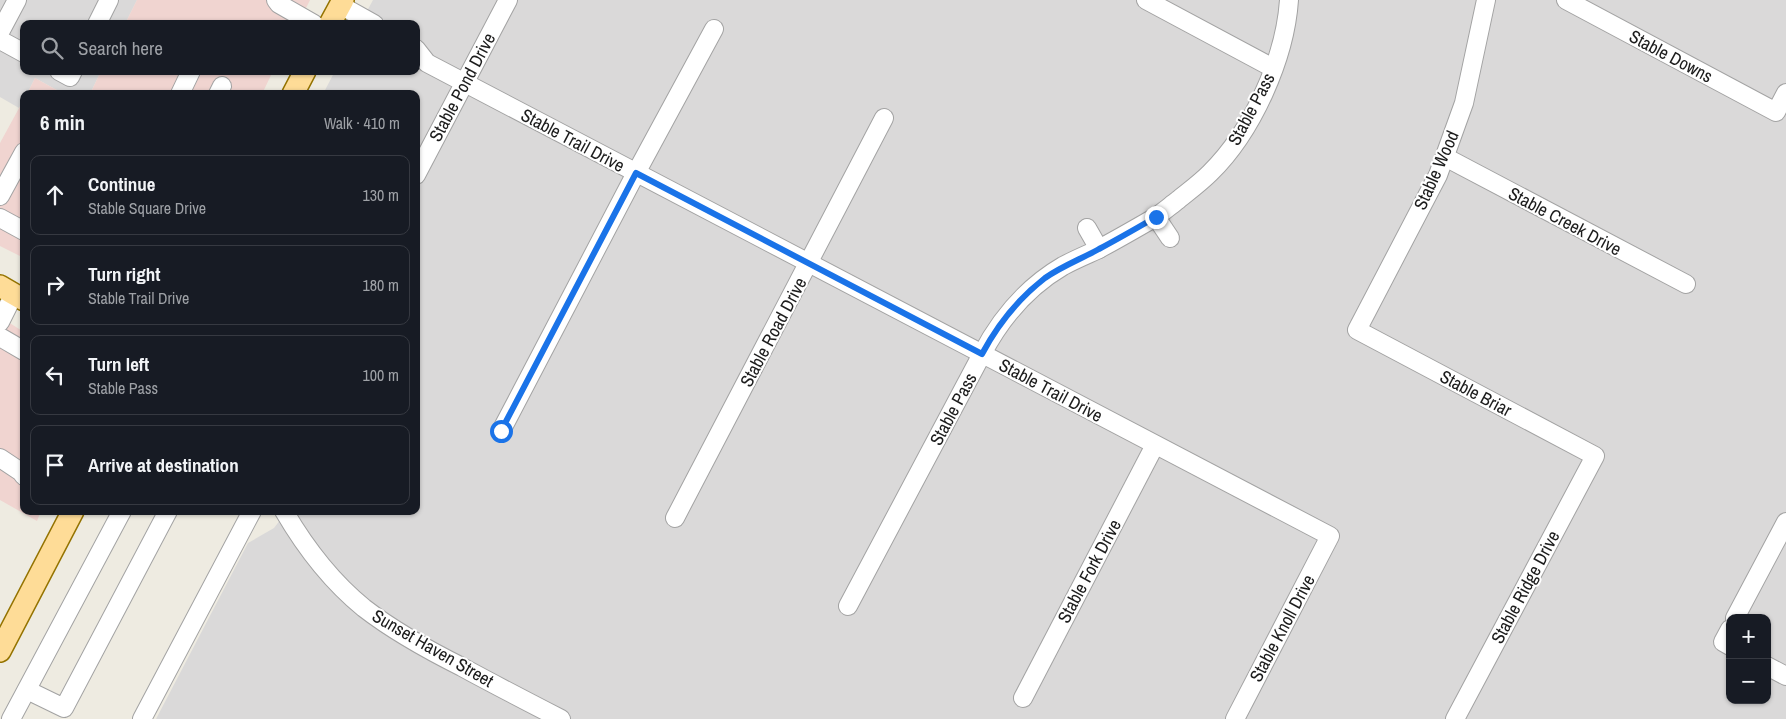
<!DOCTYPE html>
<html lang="en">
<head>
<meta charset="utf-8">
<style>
	:root { --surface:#171b24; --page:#242831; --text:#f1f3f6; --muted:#9ea1a6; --line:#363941 }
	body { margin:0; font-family:"Archivo Narrow",sans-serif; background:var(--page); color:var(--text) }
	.controls { position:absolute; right:15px; bottom:15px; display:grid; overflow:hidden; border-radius:10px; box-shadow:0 1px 4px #0004 }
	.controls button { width:45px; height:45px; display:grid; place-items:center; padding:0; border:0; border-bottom:1px solid var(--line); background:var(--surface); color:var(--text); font:25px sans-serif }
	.stop { position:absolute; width:15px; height:15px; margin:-11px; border:4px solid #1a73e8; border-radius:50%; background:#fff }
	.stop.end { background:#1a73e8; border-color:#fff; box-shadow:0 1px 5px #0008 }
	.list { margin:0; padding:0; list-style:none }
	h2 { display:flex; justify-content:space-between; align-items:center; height:65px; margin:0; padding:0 20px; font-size:21px }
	h2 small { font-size:16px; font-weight:400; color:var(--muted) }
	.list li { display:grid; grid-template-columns:32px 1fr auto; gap:15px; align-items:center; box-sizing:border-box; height:80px; margin:0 10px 10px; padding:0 10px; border:1px solid var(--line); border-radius:10px }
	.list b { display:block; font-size:19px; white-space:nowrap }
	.list p { margin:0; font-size:16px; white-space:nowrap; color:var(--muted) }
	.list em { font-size:16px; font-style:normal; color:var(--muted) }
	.icon { flex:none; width:28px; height:28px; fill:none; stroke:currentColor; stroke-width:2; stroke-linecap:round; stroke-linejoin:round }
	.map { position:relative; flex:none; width:1786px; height:719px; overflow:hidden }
	.search { position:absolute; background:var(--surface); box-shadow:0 1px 4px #0004; left:20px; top:20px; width:400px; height:55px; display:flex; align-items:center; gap:12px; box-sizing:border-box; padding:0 18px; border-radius:10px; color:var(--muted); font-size:19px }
	.panel { position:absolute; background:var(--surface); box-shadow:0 1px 4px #0004; left:20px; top:90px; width:400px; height:425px; border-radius:10px }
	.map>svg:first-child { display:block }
	.residential { fill:#dad9d9; fill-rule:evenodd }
	.commercial { fill:#f0d4d0 }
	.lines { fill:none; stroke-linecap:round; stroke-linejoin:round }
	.minor-casing { stroke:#a3a3a3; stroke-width:20 }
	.major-casing { stroke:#947300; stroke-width:24 }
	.minor { stroke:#fff; stroke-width:18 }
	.major { stroke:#fedc97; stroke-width:21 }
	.route { stroke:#1a73e8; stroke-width:6 }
	.labels { text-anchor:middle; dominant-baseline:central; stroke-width:4; stroke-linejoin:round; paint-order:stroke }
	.street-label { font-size:18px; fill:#1c1c1c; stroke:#fff }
</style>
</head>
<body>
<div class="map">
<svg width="1786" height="719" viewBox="0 0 1786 719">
	<rect width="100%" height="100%" fill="#eeebe1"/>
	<!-- residential -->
	<g class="residential">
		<path d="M0,0H137L125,24H24V71H101L90,94H64L35,78L27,94H24V99L19,108L0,97Z"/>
		<path d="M373,0H1786V719H156L248,543L274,528L287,511H416V94H323L335,71H416V24H360ZM1730,618H1767V700H1730Z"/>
	</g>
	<!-- commercial -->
	<g class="commercial">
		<path d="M137,0H310L298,24H125Z"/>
		<path d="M101,71H273L262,94H90Z"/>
		<path d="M35,78L64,94H27Z"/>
		<path d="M24,99V258L0,246V143Z"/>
		<path d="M0,317L24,332V511H41L37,521L0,500Z"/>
	</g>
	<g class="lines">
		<!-- minor casing -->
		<g class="minor-casing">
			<g id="minor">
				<path d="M276,0L279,4L314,24"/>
				<path d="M1146,0L1273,68"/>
				<path d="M1566,0L1776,112L1786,93"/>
				<path d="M340,5L374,24"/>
				<path d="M97,24L109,0"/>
				<path d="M0,32L17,0"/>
				<path d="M0,40L24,53"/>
				<path d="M416,49L427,63L1330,536L1235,719"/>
				<path d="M59,71L70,77L73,71"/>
				<path d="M180,94L191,71"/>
				<path d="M218,94L222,86"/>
				<path d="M1445,157L1686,284"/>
				<path d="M416,175L508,0"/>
				<path d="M0,196L24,152"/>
				<path d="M1156,217L1170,238"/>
				<path d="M0,218L24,231"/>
				<path d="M1087,228L1099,249"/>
				<path d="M0,322L14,294"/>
				<path d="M0,337L24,351"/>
				<path d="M501,431L636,173L714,29"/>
				<path d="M0,458L21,472L24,476"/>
				<path d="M284,511C305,547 332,582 364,608C395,632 428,650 462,667C495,685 528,702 561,719"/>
				<path d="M675,518L884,118"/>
				<path d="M848,606L982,354C1001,318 1027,287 1063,266C1074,260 1086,255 1097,250C1116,240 1135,229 1154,218C1162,213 1170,206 1178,200C1189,191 1200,183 1210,173C1252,132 1285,59 1289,0"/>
				<path d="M1735,618L1786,522"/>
				<path d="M1730,629L1723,642L1730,646"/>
				<path d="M1767,666L1786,676"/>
				<path d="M27,690L64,708L168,511"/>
				<path d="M1023,698L1155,445"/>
				<path d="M11,719L122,511"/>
				<path d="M142,719L252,511"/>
				<path d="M1455,719L1595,456L1357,330L1438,175L1464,103L1486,0"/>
			</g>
		</g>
		<!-- major casing -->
		<g class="major-casing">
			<g id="major">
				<path d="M330,24L343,0"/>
				<path d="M293,94L305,71"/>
				<path d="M0,286L24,300"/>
				<path d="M0,651L73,511"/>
			</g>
		</g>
		<!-- minor -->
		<use href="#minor" class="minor"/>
		<!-- major -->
		<use href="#major" class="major"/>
	</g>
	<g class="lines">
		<!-- route -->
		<path class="route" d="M501,431L636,173L982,354C998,324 1018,299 1045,278C1062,266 1081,259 1099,249C1118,239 1137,228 1156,217"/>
	</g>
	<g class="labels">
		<!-- street labels -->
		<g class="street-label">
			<text transform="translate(1671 56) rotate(28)">Stable Downs</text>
			<text transform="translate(462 87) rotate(-62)">Stable Pond Drive</text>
			<text transform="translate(1251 109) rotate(-62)">Stable Pass</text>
			<text transform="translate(573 140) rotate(28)">Stable Trail Drive</text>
			<text transform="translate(1436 170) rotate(-66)">Stable Wood</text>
			<text transform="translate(1565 221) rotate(28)">Stable Creek Drive</text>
			<text transform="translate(773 332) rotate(-62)">Stable Road Drive</text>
			<text transform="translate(1051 390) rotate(28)">Stable Trail Drive</text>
			<text transform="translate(1476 393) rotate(28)">Stable Briar</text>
			<text transform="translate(953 409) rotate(-62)">Stable Pass</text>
			<text transform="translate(1089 571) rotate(-62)">Stable Fork Drive</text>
			<text transform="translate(1525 587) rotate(-62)">Stable Ridge Drive</text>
			<text transform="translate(1282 628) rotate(-62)">Stable Knoll Drive</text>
			<text transform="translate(433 648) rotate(30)">Sunset Haven Street</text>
		</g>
	</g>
</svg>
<div class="controls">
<button>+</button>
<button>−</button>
</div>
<div class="stop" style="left:501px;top:431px"></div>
<div class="stop end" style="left:1156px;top:217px"></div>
<div class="search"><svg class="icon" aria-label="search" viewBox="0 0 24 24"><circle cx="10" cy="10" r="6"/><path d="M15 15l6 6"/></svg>Search here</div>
<section class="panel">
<h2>6 min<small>Walk · 410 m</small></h2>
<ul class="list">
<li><svg class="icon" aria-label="ahead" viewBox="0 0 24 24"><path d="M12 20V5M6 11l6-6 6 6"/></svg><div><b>Continue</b><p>Stable Square Drive</p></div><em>130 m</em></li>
<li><svg class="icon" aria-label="right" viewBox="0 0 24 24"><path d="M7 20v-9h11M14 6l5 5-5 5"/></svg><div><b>Turn right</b><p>Stable Trail Drive</p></div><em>180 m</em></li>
<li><svg class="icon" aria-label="left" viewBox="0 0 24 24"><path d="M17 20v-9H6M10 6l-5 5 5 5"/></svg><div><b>Turn left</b><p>Stable Pass</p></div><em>100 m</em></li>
<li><svg class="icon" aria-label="arrive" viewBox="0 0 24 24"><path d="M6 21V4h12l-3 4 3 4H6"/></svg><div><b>Arrive at destination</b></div></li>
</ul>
</section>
</div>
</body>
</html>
